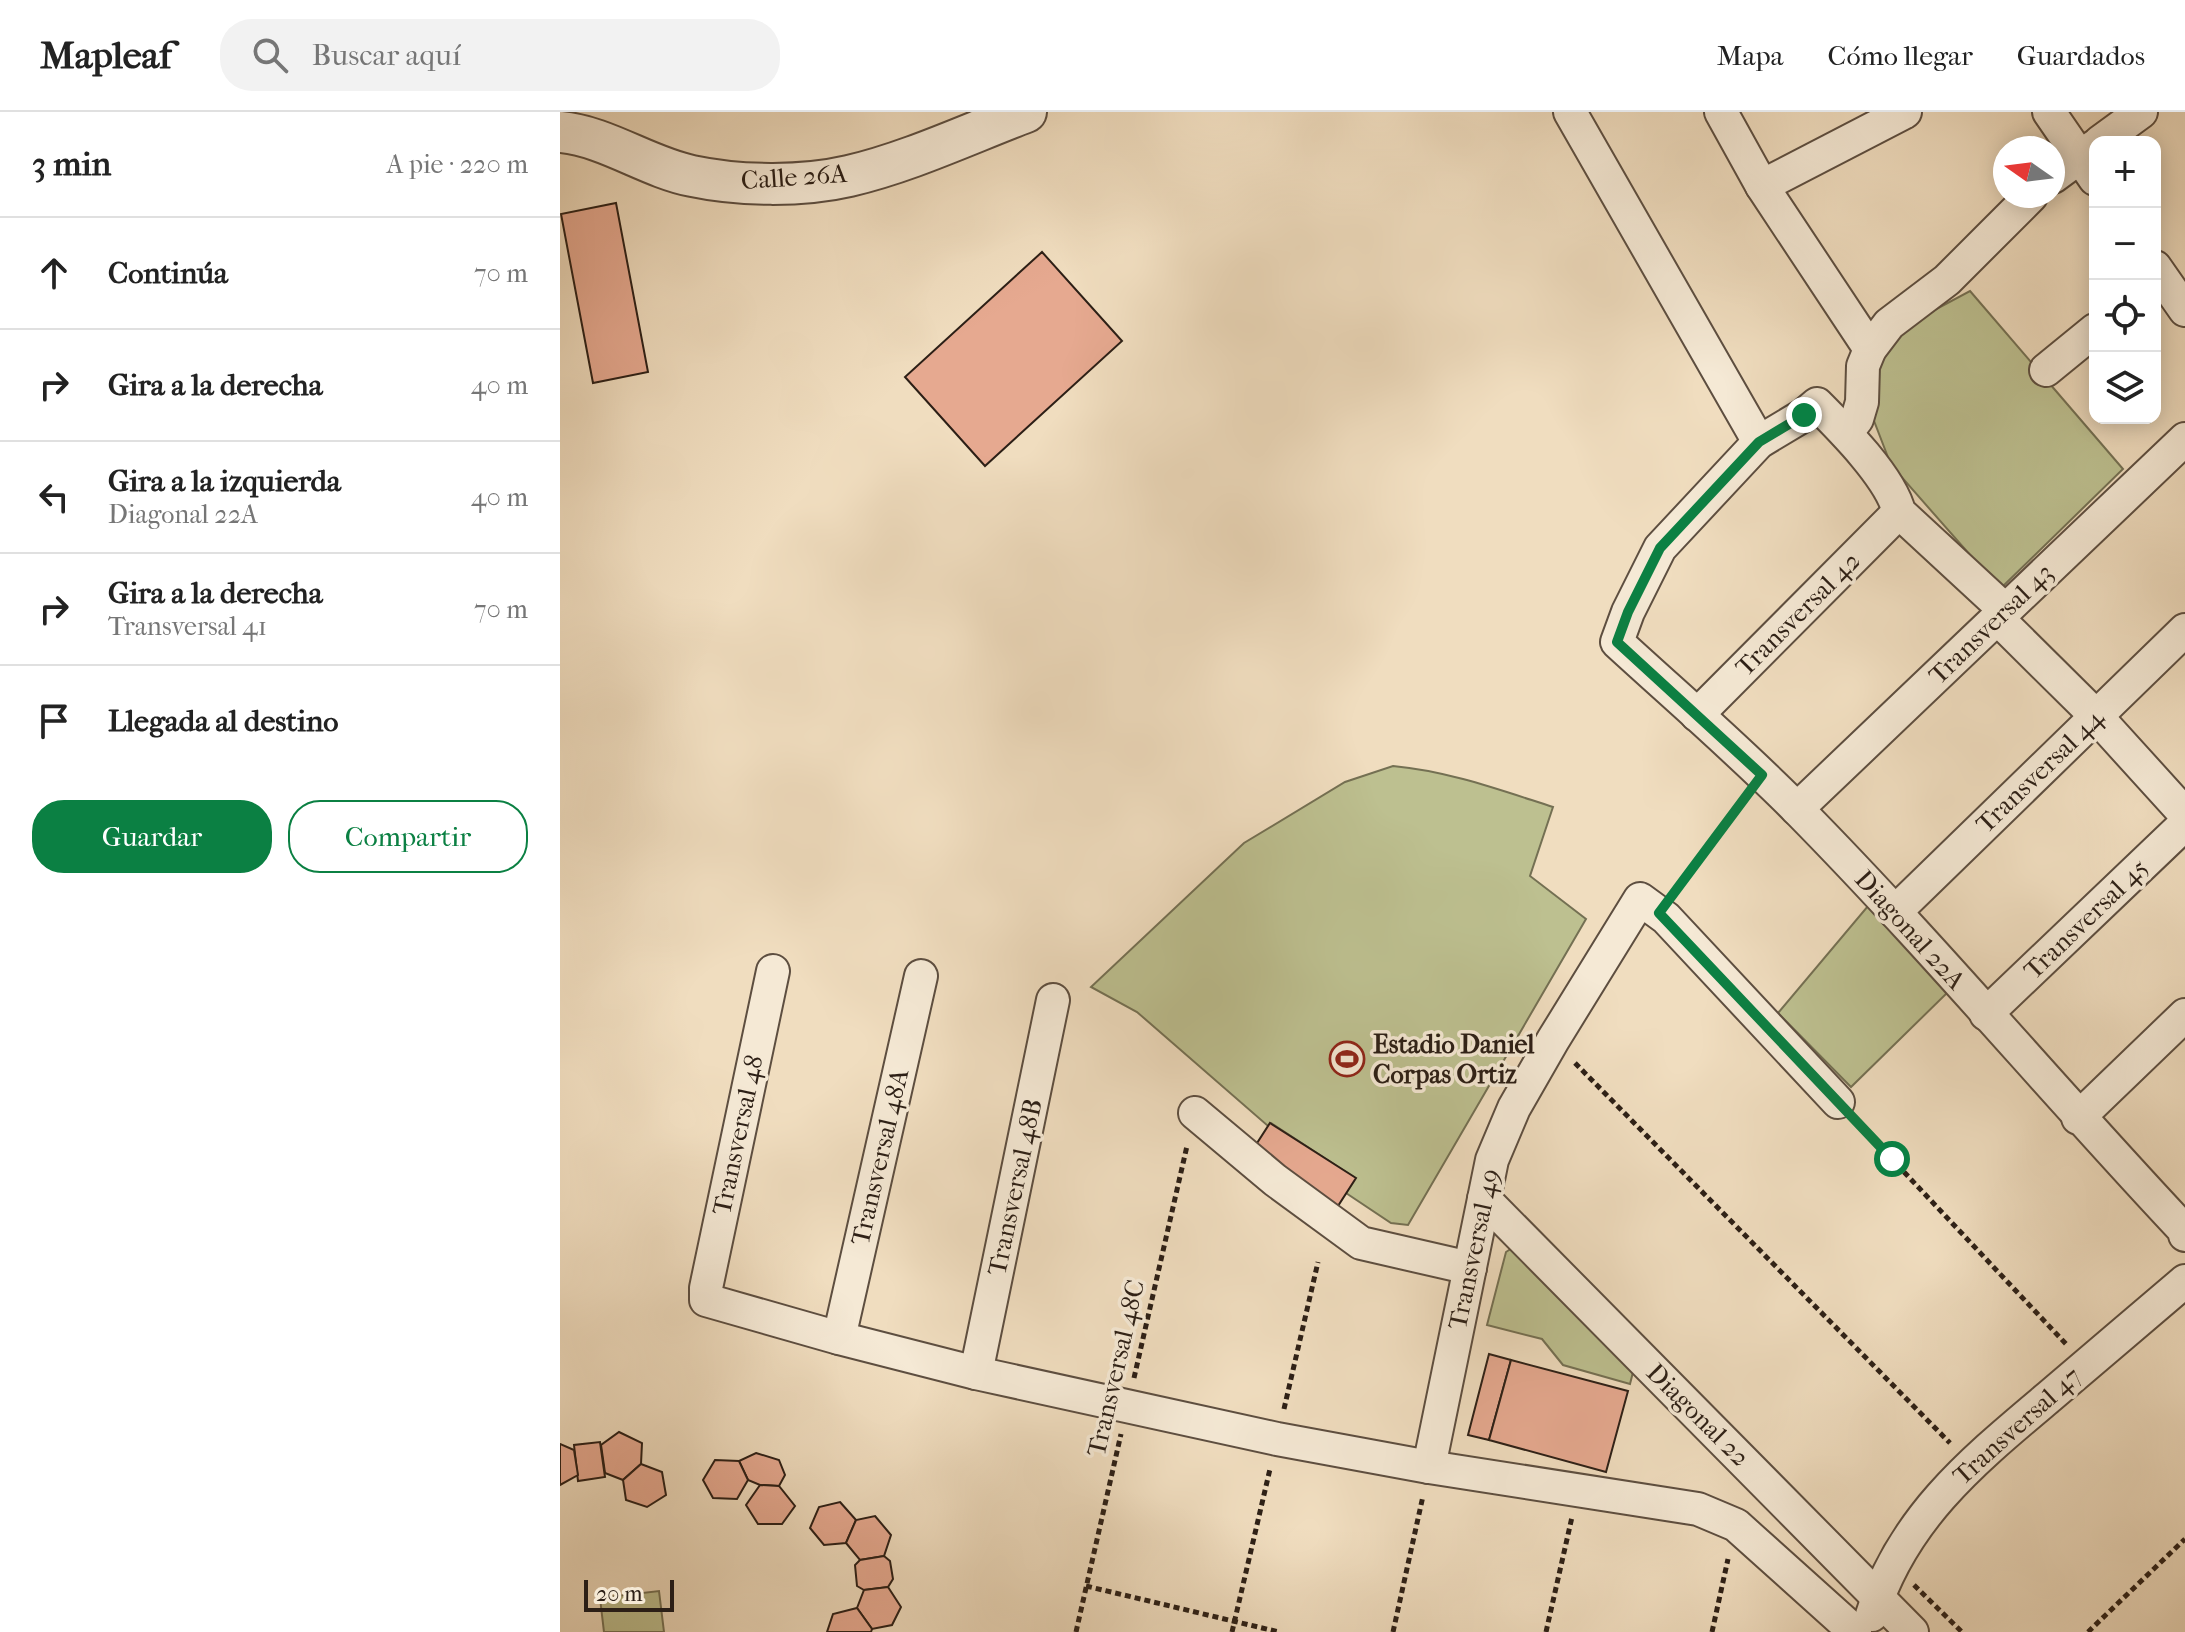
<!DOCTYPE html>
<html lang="es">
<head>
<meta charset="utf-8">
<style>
	:root { --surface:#fff; --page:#f2f2f2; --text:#222; --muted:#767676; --line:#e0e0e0; --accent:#0b8043 }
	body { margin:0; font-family:"IM FELL French Canon",serif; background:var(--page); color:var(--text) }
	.controls { position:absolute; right:24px; top:24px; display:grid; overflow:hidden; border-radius:16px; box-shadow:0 4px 20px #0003 }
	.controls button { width:72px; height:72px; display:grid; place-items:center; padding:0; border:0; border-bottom:2px solid var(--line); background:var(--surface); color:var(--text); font:40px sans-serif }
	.compass { position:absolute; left:1433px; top:24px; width:72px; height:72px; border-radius:50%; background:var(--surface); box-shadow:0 4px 20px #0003; rotate:284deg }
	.scale { position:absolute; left:24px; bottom:20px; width:90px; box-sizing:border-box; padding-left:8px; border:4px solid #2c1f16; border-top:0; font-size:22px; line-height:28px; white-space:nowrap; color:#2c1f16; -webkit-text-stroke:6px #f5e9d5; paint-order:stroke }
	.stop { position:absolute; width:24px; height:24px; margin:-18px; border:6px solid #0b8043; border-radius:50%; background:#fff }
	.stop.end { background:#0b8043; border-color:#fff; box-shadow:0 2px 8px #0008 }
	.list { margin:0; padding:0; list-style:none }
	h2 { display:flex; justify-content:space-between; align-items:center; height:104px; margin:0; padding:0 32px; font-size:34px }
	h2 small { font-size:26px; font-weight:400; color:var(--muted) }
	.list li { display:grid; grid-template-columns:52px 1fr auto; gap:24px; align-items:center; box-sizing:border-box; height:112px; padding:0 32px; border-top:2px solid var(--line) }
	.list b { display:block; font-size:30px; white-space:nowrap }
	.list p { margin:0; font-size:26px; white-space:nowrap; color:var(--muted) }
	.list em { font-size:26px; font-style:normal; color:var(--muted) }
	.actions { display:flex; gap:16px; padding:24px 32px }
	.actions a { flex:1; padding:18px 0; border:2px solid var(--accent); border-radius:32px; text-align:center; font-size:28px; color:var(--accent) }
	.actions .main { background:var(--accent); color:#fff }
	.icon { flex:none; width:44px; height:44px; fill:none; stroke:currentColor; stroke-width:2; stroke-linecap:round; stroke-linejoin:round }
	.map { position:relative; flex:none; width:1625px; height:1520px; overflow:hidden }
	header { display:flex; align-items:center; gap:48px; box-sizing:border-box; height:112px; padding:0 40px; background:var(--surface); border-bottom:2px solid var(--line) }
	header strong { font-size:38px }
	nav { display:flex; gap:44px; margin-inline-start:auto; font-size:28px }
	.search { width:560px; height:72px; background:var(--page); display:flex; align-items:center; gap:20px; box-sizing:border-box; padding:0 28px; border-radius:32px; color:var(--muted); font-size:30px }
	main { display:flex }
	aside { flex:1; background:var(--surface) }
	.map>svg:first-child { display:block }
	.green { fill:#bdc090; stroke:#747053; stroke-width:2 }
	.building { fill:#e6a990; stroke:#2c1f16; stroke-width:2 }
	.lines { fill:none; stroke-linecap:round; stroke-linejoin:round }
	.minor-casing { stroke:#5d4e40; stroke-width:36 }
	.tertiary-casing { stroke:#5d4e40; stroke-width:44 }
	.path { stroke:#2c1f16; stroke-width:5; stroke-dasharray:6 4; stroke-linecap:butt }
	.minor { stroke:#f5e9d5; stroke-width:32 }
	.tertiary { stroke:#f5e9d5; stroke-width:40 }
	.route { stroke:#0b8043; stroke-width:10 }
	.labels { text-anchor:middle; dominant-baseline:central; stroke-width:7; stroke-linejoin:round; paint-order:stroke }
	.street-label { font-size:26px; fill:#2c1f16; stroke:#f5e9d5 }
	.poi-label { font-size:26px; font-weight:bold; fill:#2c1f16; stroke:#f5e9d5; text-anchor:start }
</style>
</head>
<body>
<header>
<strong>Mapleaf</strong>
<div class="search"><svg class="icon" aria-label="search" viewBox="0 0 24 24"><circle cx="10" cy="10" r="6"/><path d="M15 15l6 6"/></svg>Buscar aquí</div>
<nav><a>Mapa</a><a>Cómo llegar</a><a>Guardados</a></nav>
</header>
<main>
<aside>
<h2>3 min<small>A pie · 220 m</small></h2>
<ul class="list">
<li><svg class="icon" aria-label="ahead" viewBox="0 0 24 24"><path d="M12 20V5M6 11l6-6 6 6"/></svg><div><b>Continúa</b></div><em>70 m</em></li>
<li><svg class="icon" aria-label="right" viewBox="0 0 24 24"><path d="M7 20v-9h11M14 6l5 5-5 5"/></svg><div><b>Gira a la derecha</b></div><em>40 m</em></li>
<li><svg class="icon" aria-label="left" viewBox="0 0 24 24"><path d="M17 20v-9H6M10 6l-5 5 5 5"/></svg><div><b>Gira a la izquierda</b><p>Diagonal 22A</p></div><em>40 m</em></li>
<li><svg class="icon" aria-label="right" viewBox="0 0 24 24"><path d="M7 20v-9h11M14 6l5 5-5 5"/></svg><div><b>Gira a la derecha</b><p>Transversal 41</p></div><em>70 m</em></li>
<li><svg class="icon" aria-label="arrive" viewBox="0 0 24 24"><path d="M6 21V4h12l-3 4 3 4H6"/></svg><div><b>Llegada al destino</b></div></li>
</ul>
<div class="actions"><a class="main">Guardar</a><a>Compartir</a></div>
</aside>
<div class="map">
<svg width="1625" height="1520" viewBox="0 0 1625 1520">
	<rect width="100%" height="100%" fill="#f0ddbf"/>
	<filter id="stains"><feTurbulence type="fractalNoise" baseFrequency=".0025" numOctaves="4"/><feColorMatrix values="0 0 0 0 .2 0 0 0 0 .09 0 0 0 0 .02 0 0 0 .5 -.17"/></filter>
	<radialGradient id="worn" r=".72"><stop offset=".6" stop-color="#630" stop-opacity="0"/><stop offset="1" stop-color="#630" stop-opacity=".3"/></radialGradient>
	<!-- green -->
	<g class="green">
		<path d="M1410,179L1563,357L1440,477L1331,353L1311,301V271L1337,218Z"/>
		<path d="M833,654C888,659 940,678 993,695L970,764L1026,807L848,1113L831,1111L786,1081L795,1066L711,1011L708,1014L577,900L531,875L684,731L785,670Z"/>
		<path d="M1308,794L1388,880L1291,975L1218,901Z"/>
		<path d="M952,1136L1073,1260L1070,1272L1003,1253L982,1227L927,1213L946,1140Z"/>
		<path d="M99,1479L104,1520H44L40,1486Z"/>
	</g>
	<!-- building -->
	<g class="building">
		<path d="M56,91L88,260L33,271L1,102Z"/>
		<path d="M482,140L562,229L425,354L345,265Z"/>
		<path d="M710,1011L796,1066L776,1097L690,1042Z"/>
		<path d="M929,1242L951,1248L929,1328L908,1323Z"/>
		<path d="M951,1248L1068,1279L1046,1360L929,1328Z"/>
		<path d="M59,1320L82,1331L81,1352L63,1368L45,1361L41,1333Z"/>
		<path d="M40,1330L45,1365L18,1369L14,1333Z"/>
		<path d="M0,1332L14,1338L18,1363L0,1373Z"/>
		<path d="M196,1341L219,1348L225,1363L219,1374L200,1373L188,1368L179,1349Z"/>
		<path d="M155,1348L179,1349L188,1368L177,1387L153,1386L143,1368Z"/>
		<path d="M81,1352L102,1360L106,1383L87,1395L66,1388L63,1368Z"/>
		<path d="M200,1373L219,1374L235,1394L222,1412H198L186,1393Z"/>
		<path d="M280,1390L296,1408L286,1431L264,1433L250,1416L259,1395Z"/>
		<path d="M315,1404L331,1423L324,1444L300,1448L286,1431L296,1408Z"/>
		<path d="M324,1444L330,1449L333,1467L328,1475L304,1478L297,1474L295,1453L300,1448Z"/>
		<path d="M328,1475L341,1495L332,1513L312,1517L297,1496L304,1478Z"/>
		<path d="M297,1496L312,1517L311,1520H267L273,1502Z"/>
	</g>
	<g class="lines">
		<!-- minor casing -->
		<g class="minor-casing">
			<g id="minor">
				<path d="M1010,0L1199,330"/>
				<path d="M1161,0L1202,74L1310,237"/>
				<path d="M1489,0L1535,67"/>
				<path d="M1540,30L1581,0"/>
				<path d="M1493,65L1535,34"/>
				<path d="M1202,74L1345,0"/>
				<path d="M1595,155L1625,198"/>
				<path d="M1486,258L1535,218"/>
				<path d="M1286,321L1297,307L1302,290L1303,254L1310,237L1329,212L1387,168L1471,84"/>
				<path d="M1445,498L1339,400C1331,366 1282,317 1257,292L1244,303L1199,330L1100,436L1068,500L1057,530C1118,586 1181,640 1239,699C1372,834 1494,980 1624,1118L1625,1123"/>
				<path d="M1437,506L1537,605L1625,702"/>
				<path d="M1137,603L1339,400"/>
				<path d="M1237,697L1625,327"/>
				<path d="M1335,800L1625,518"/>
				<path d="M213,859L146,1176V1188L279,1226L416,1261L717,1327L869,1355L1138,1397L1176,1413L1295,1520"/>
				<path d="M1426,902L1625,712"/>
				<path d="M635,1001L715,1068L801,1131L910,1156"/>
				<path d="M1518,1006L1625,903"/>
				<path d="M924,1087L1352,1520"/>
				<path d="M279,1226L361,864"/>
				<path d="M416,1261L493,888"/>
				<path d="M869,1355L932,1048L954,996L993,928L1080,787L1106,806L1278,990"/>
				<path d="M1312,1503C1343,1405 1414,1348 1490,1284C1535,1246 1580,1207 1625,1169"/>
			</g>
		</g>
		<!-- tertiary casing -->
		<g class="tertiary-casing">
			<path id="tertiary" d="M0,20C46,24 87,55 132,64C179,74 242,75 289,64C349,50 408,22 466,0"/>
		</g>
		<!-- path -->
		<g class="path">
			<path d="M1117,778L1184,687"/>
			<path d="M1015,951L1390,1331"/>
			<path d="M1296,1009L1506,1232"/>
			<path d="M574,1266L627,1034"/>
			<path d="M724,1297L758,1150"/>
			<path d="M1354,1473L1402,1520"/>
			<path d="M526,1474L719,1520"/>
			<path d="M516,1520L561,1322"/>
			<path d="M672,1520L710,1357"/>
			<path d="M833,1520L863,1384"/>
			<path d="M986,1520L1012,1405"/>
			<path d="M1152,1520L1168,1447"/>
			<path d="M1528,1520L1625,1427"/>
		</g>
		<!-- minor -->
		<use href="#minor" class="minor"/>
		<!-- tertiary -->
		<use href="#tertiary" class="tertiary"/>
	</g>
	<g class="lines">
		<!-- route -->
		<path class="route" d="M1244,303L1199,330L1100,436L1068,500L1057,530L1202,663L1099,801L1332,1047"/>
	</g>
	<!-- icons -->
	<defs>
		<g id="stadium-ring" transform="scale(1.8)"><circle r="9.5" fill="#f5e9d5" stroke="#8f2418" stroke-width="1.5"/><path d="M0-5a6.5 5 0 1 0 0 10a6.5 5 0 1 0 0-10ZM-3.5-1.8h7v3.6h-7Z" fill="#8f2418"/></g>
	</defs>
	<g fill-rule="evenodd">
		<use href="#stadium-ring" x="787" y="947"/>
	</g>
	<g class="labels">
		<!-- street labels -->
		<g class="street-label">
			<text transform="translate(234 65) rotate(-4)">Calle 26A</text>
			<text transform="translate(1238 502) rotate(-45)">Transversal 42</text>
			<text transform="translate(1431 512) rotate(-44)">Transversal 43</text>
			<text transform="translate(1480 659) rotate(-44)">Transversal 44</text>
			<text transform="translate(1526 807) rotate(-44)">Transversal 45</text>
			<text transform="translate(1350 818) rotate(48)">Diagonal 22A</text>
			<text transform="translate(178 1023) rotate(-78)">Transversal 48</text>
			<text transform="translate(320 1045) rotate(-77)">Transversal 48A</text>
			<text transform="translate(455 1075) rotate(-78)">Transversal 48B</text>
			<text transform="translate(914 1137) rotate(-78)">Transversal 49</text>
			<text transform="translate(556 1256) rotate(-77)">Transversal 48C</text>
			<text transform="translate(1138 1303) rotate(45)">Diagonal 22</text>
			<text transform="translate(1457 1314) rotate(-42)">Transversal 47</text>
		</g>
		<!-- poi labels -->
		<g class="poi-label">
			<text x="813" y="932">Estadio Daniel<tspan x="813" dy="30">Corpas Ortiz</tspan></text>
		</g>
	</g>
	<rect width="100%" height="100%" filter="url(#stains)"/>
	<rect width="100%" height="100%" fill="url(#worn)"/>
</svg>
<div class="controls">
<button>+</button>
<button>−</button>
<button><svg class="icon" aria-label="locate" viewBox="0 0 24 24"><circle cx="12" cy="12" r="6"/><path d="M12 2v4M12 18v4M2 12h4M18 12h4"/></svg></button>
<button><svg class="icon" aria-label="layers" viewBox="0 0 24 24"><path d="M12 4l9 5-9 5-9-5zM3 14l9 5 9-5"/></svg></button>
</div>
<svg class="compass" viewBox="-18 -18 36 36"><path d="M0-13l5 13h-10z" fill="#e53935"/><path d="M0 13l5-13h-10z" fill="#767676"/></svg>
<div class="scale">20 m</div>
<div class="stop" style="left:1332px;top:1047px"></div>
<div class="stop end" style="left:1244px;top:303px"></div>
</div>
</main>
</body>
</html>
